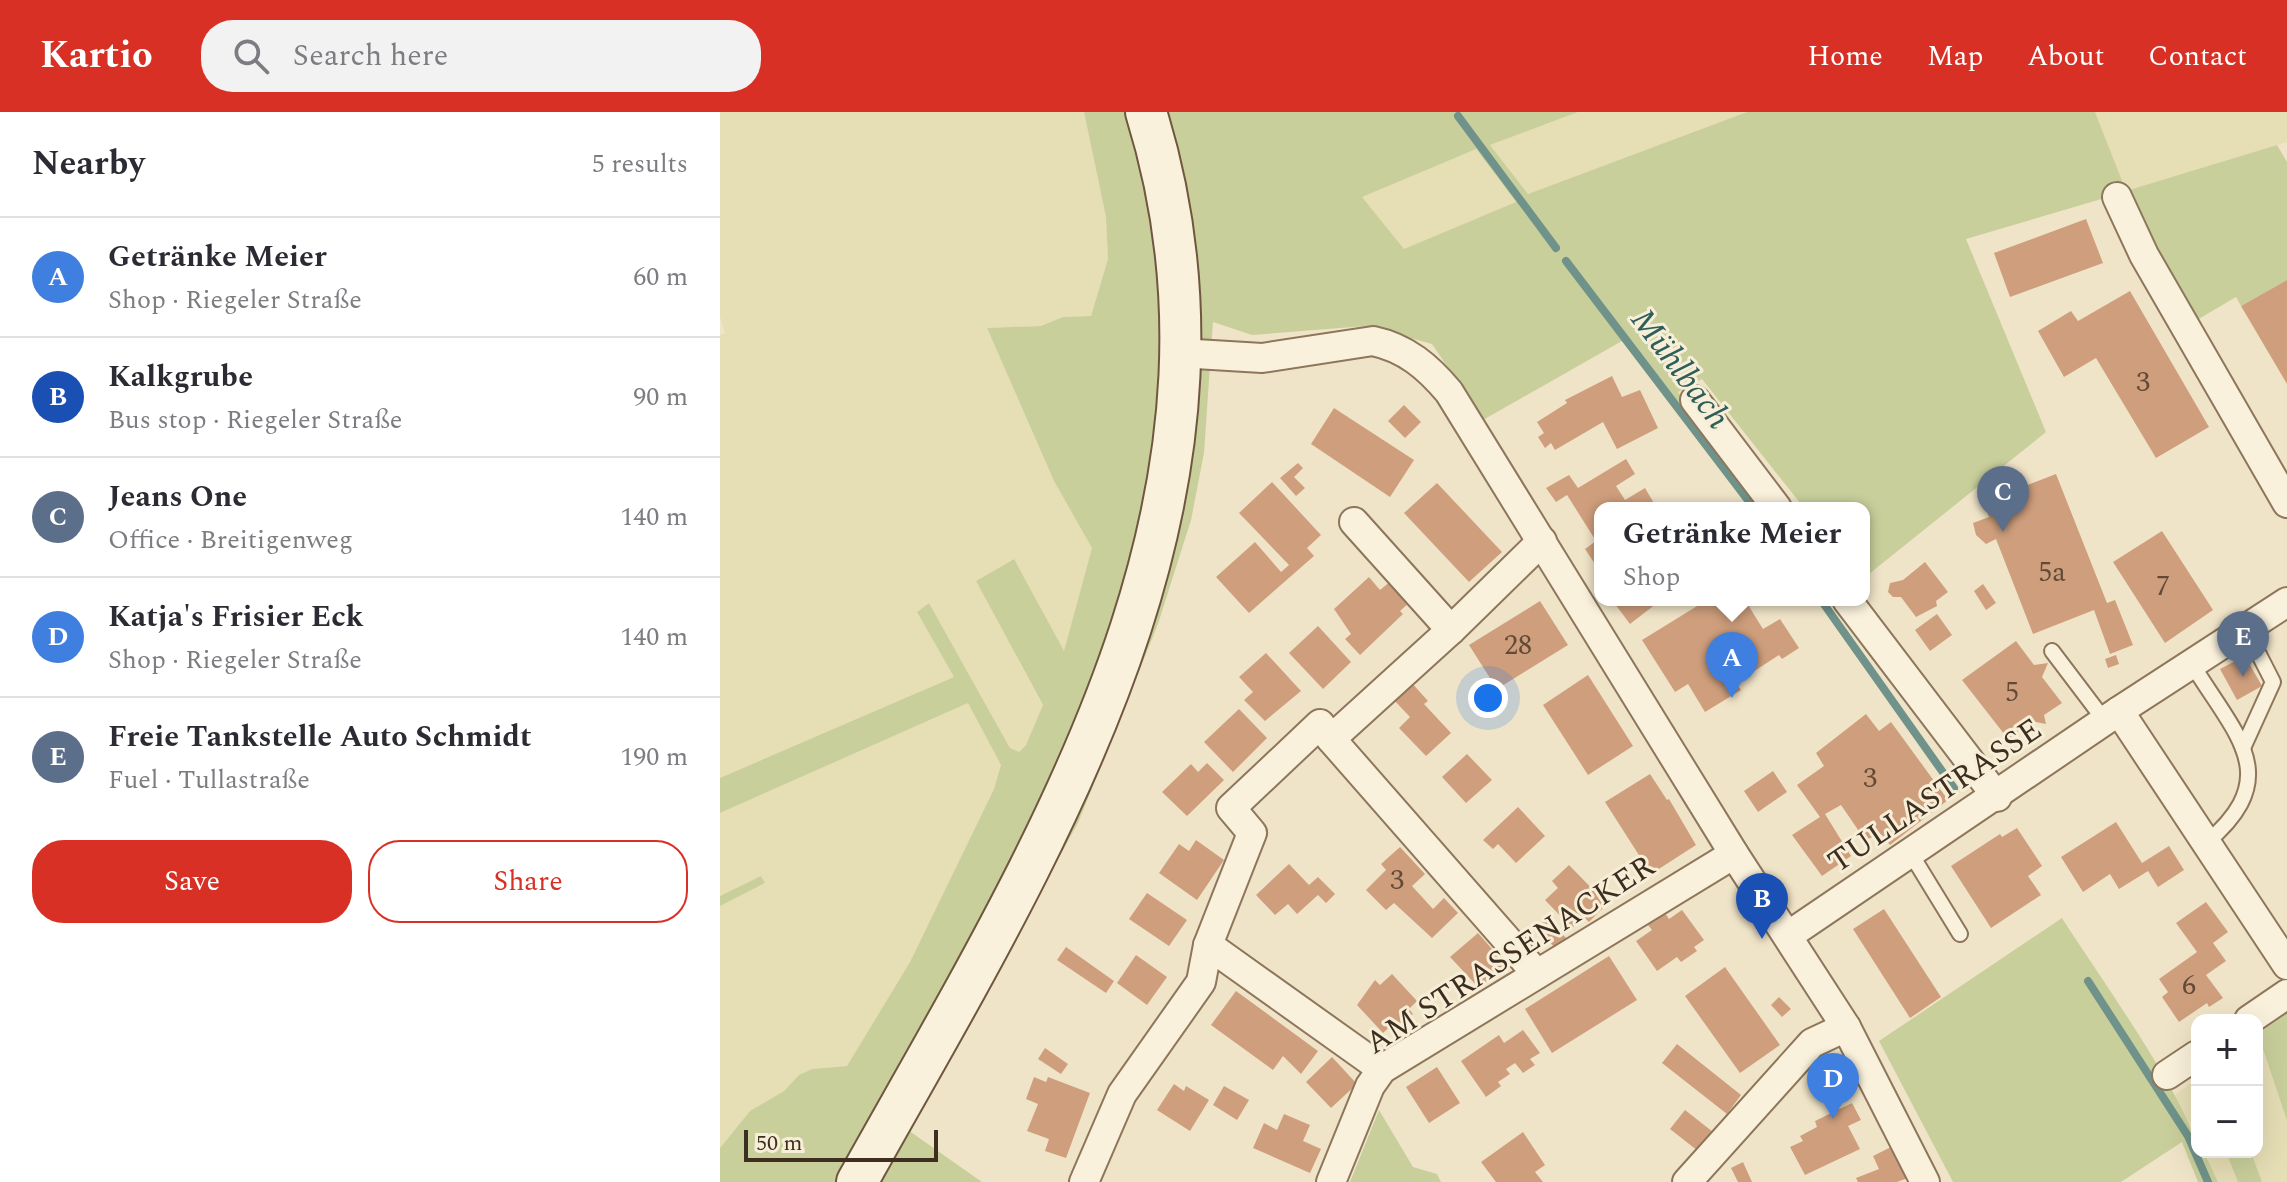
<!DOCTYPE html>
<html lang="en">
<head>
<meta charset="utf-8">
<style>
	:root { --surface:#fff; --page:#f2f2f3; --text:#2b2b33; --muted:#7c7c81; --line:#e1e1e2; --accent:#d93025 }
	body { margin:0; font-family:Spectral,serif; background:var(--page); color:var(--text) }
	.controls { position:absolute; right:24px; bottom:24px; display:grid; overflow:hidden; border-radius:16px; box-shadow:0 8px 32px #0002 }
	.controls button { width:72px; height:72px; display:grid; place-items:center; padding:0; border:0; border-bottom:2px solid var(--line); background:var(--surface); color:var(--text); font:40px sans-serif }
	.scale { position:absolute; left:24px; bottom:20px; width:194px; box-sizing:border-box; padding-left:8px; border:4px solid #3d2e20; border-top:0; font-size:22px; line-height:28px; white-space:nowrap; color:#3d2e20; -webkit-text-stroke:6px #f7eed8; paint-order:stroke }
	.you { position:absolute; left:768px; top:586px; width:28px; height:28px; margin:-20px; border:6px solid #fff; border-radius:50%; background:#1a73e8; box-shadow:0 0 0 12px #1a73e833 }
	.badge { display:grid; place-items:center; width:52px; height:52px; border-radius:50%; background:var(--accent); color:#fff; font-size:26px; font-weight:700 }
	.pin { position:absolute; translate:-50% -66px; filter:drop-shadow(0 2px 4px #0008) }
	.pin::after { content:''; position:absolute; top:42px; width:28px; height:24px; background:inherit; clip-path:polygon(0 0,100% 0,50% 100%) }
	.popup { position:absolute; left:874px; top:390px; width:276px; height:104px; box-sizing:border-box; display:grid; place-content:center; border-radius:16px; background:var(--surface); filter:drop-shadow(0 2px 6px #0005); font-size:26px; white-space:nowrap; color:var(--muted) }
	.popup b { font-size:30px; color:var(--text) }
	.popup::after { content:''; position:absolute; left:50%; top:100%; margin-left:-16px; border:16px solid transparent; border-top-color:var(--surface) }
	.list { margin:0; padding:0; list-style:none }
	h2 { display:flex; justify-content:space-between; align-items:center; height:104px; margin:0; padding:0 32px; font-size:34px }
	h2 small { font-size:26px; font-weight:400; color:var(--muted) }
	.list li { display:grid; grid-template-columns:52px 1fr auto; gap:24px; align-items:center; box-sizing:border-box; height:120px; padding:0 32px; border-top:2px solid var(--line) }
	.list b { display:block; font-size:30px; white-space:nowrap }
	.list p { margin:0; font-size:26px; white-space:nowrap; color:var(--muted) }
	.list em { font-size:26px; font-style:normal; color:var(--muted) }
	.actions { display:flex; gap:16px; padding:24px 32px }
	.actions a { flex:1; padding:18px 0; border:2px solid var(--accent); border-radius:32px; text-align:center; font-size:28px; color:var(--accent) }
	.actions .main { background:var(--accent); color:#fff }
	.icon { flex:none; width:44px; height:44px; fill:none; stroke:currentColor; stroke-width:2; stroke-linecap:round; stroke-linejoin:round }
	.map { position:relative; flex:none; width:1567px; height:1070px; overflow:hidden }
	header { display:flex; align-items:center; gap:48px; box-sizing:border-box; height:112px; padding:0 40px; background:var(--accent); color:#fff }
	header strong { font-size:38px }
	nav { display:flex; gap:44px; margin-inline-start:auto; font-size:28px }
	.search { width:560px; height:72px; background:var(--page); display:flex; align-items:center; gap:20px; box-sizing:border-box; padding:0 28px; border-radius:32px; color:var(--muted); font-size:30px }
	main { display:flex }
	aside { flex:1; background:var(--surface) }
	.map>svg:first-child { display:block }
	.farmland { fill:#e6deb5 }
	.green { fill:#c9cf9b; fill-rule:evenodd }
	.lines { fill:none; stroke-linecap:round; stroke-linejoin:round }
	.stream { stroke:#6f938a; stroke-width:8 }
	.building { fill:#cf9f7d }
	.lane-casing { stroke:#8d765c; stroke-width:18 }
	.street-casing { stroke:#8d765c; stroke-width:32 }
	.secondary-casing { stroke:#6f573f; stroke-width:44 }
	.lane { stroke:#faf1dc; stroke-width:14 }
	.street { stroke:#faf1dc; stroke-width:28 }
	.secondary { stroke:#faf1dc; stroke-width:40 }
	.labels { text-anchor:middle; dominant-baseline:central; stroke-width:6; stroke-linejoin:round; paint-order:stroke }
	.number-label { font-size:28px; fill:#624a37 }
	.street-label { font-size:32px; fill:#3d2e20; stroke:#f7eed8 }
	.water-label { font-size:34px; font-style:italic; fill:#2f5d5a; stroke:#f7eed8 }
</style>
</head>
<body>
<header>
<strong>Kartio</strong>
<div class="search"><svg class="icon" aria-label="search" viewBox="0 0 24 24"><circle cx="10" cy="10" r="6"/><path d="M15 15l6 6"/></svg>Search here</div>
<nav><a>Home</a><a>Map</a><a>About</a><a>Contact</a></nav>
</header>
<main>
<aside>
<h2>Nearby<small>5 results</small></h2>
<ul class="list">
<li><span class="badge" style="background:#3f7fe0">A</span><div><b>Getränke Meier</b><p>Shop · Riegeler Straße</p></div><em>60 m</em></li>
<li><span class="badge" style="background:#1a4fb4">B</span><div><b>Kalkgrube</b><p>Bus stop · Riegeler Straße</p></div><em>90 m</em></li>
<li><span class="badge" style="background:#5c6f8a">C</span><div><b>Jeans One</b><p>Office · Breitigenweg</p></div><em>140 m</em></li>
<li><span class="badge" style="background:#3f7fe0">D</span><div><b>Katja's Frisier Eck</b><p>Shop · Riegeler Straße</p></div><em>140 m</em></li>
<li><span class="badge" style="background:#5c6f8a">E</span><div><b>Freie Tankstelle Auto Schmidt</b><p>Fuel · Tullastraße</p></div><em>190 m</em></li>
</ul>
<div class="actions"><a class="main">Save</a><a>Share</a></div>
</aside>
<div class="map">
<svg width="1567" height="1070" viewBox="0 0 1567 1070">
	<rect width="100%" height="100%" fill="#f0e4c8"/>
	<!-- farmland -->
	<g class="farmland">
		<path d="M0,0H364L386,105L388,147L371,204L343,205L322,214L267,216L334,369L372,436L344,540L293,447L256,469L323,594L306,633L299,640L291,637L209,491L197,500L234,565L0,666V223L5,221L0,205Z"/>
		<path d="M858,0H1027L808,82L770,33Z"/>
		<path d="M1375,0H1567V30L1405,80Z"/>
		<path d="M755,36L796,90L684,137L641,84Z"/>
		<path d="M248,591L281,653L274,677L190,850L127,954L92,957L79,963L64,979L30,999L0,1036V794L45,771L41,764L0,784V701Z"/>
		<path d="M1538,922L1567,1009V1070H1542L1531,1040H1537Z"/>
		<path d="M1475,968L1477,972V1026L1455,983Z"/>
		<path d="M1484,1040H1506L1518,1070H1498Z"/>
	</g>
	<!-- green -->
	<g class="green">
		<path d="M364,0H858L770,33L808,82L1027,0H1375L1406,79L1557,33L1567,50V168L1521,194L1516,185L1477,208L1405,80L1246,127L1326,320L1144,466V396H1084L982,267L958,280L1040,385L1028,395L902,229L763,308L712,232L646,214L532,223L493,210L484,341L471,408L438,512L358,711L188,1018L262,1070H0V1036L30,999L64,979L79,963L92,957L127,954L190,850L274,677L281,653L248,591L0,701V666L234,565L197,500L209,491L290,636L299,640L306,633L323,593L256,469L294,447L344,539L372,436L334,369L267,216L321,214L343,205L371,204L388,147L386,105ZM756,37L796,90L684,137L642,85Z"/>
		<path d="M41,764L45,771L0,794V784Z"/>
		<path d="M1342,806C1369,849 1477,1000 1477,1040H1484L1498,1070H1478L1462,1030L1401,1070H1233L1159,929Z"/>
		<path d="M1567,901V1009L1538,922Z"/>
		<path d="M659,998L693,1055L717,1062L721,1070H630Z"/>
		<path d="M1506,1040H1531L1542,1070H1518Z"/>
	</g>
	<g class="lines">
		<!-- stream -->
		<g class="stream">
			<path d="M738,4L836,136"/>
			<path d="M846,149L1034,396"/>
			<path d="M1101,488L1234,676"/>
			<path d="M1368,869L1468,1024L1488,1070"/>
		</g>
	</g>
	<!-- building -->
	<g class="building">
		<path d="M1366,107L1383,151L1290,185L1274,141Z"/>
		<path d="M1567,168V272L1521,194Z"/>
		<path d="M1410,179L1489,315L1436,346L1376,246L1344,265L1318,219L1351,199L1358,209Z"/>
		<path d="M892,264L902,285L920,278L938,316L897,337L883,310L835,338L831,331L825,336L818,325L824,321L817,310L847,291L845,288Z"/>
		<path d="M684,293L701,310L685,326L668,309Z"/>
		<path d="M614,296L694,348L670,385L591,332Z"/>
		<path d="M906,347L915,362L896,374L905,388L925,376L935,393L880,396V448L875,452L865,437L876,429L847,383L836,390L826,376L849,363L858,376Z"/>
		<path d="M578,351L583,356L574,365L585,376L576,384L560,366Z"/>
		<path d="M1336,362L1387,491L1395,488L1413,533L1390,542L1374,498L1313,522L1276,427L1266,432L1256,423L1253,411L1269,405L1263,390Z"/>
		<path d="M552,370L601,423L587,436L594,444L529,501L496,465L535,430L561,460L569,453L519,401Z"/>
		<path d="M717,371L782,440L749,470L684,401Z"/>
		<path d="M1442,419L1493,498L1445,531L1393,450Z"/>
		<path d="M1205,450L1228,480L1216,489L1217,494L1196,505L1181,485H1173L1168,480L1170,471L1183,468Z"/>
		<path d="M649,465L660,478L671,469L690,490L680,499L683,502L640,543L625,527L631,522L614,497Z"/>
		<path d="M1263,472L1276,491L1266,498L1254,479Z"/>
		<path d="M892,488H941L910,512Z"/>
		<path d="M987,488H1025L1043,517L1060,507L1079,536L1062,547L1059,543L1016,571L1021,578L985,600L968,572L955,580L922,528Z"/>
		<path d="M820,489L848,533L777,577L749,533Z"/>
		<path d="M1217,502L1232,523L1210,539L1195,518Z"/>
		<path d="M598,514L631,550L603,577L569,541Z"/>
		<path d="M1296,529L1314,553L1328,551L1322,565L1342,591L1324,603L1326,612L1311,609L1288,627L1242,568Z"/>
		<path d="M546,541L581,579L545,609L524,588L533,580L519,565Z"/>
		<path d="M1396,543L1399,552L1388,556L1385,547Z"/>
		<path d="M1525,544L1542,574L1517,588L1500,557Z"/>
		<path d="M868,563L913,634L868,663L823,593Z"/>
		<path d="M691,570L708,589L704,592L731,621L706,644L679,616L690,605L673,587Z"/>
		<path d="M519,597L547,626L513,660L484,630Z"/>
		<path d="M1146,602L1159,619L1171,610L1228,688L1170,733L1161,722L1145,728L1121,693L1105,702L1131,744L1102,764L1072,723L1100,705L1077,673L1104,654L1096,641Z"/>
		<path d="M747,642L772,668L746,691L722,665Z"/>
		<path d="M487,651L504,668L467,704L442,680L471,652L478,660Z"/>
		<path d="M1053,659L1067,680L1038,700L1024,679Z"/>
		<path d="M930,662L947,688L949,687L976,733L931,762L885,690Z"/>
		<path d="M798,695L825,724L796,751L778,732L773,737L763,728Z"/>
		<path d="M1396,710L1422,751L1449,734L1464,758L1438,775L1428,759L1399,777L1390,762L1363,780L1341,745Z"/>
		<path d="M1297,716L1322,754L1308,764L1321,783L1271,816L1231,754L1280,722L1282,725Z"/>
		<path d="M476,728L504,748L477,788L439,761L459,732L469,739Z"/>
		<path d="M680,735L705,762L692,774L713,797L724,786L738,801L712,826L674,791L666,798L646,778L666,758L661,752Z"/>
		<path d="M569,752L589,773L598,765L615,782L606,791L598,783L577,802L568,792L555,803L536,783Z"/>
		<path d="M849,753L887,792L869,810L864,805L852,816L825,788L838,776L832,769Z"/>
		<path d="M427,781L467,808L449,834L409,807Z"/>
		<path d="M1486,790L1508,820L1493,831L1506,849L1486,863L1503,886L1489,895L1487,891L1459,910L1442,885L1448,880L1439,867L1477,840L1456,811Z"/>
		<path d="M1164,797L1221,885L1190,906L1133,817Z"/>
		<path d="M962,798L984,828L974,835L977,839L961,850L957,845L937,859L916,829L932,818L928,813L945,801L949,807Z"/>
		<path d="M827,806L847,827L836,837L817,816Z"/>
		<path d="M758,821L786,853L759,876L730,845Z"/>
		<path d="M346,835L394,869L386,881L337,848Z"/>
		<path d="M416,843L447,865L427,893L397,871Z"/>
		<path d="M889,844L917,888L832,941L805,897Z"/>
		<path d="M1005,855L1060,933L1020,961L965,884Z"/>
		<path d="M672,862L697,889L689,897L693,902L679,915L675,910L663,921L637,893L655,868L660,873Z"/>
		<path d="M516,879L598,939L581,962L563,944L553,958L491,913Z"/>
		<path d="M1059,885L1071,897L1062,905L1051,893Z"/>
		<path d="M803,918L820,941L810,947L815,953L803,961L795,951L786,957L790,962L778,970L781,974L766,985L741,949L779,923L784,931Z"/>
		<path d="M957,932L1021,983L1007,1002L942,951Z"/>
		<path d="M325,936L348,952L341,962L318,947Z"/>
		<path d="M612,945L637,972L611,996L586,970Z"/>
		<path d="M717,955L740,991L709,1011L686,975Z"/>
		<path d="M314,965L326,970L328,965L370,981L346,1046L325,1039L329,1027L307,1019L318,992L306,987Z"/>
		<path d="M454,972L464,979L466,974L489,988L470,1019L437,998Z"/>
		<path d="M504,974L529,988L517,1008L493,993Z"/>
		<path d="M1132,991L1141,1008L1128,1014L1140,1037L1085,1063L1070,1035L1083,1029L1080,1024L1097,1015L1095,1009Z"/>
		<path d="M965,998L993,1020L978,1039L950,1017Z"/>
		<path d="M564,1002L590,1013L583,1029L601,1037L590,1061L533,1036L544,1011L557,1018Z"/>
		<path d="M803,1020L825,1053L815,1060L823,1070H776L761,1050Z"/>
		<path d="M1171,1035L1188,1066L1177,1070H1138L1136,1066L1159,1057L1153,1044Z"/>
		<path d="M1023,1050L1032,1070H1018L1011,1056Z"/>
	</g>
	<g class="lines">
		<!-- lane casing -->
		<g class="lane-casing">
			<g id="lane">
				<path d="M1332,539L1385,609"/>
				<path d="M1472,552C1515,623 1566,664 1486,731"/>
				<path d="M1523,636L1553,570L1526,517"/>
				<path d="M1191,742L1240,822"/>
			</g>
		</g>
		<!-- street casing -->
		<g class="street-casing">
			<g id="street">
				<path d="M1397,85L1424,143L1567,391"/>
				<path d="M459,241L542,246L653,229C686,236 708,255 729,280L1014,742L1126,915L1205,1070"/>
				<path d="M975,288L1057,396"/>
				<path d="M634,410L731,518"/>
				<path d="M1127,488L1277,685"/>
				<path d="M1399,599L1567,853"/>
				<path d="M611,627L817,862"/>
				<path d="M1069,823L1399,599L1567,490"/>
				<path d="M488,833L662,957"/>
				<path d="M1529,908L1567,882"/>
				<path d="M1447,963L1477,943"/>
				<path d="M364,1070L402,982L481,870L488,833L532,721L511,696L600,612L611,627L731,518L822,429"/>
				<path d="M611,1070L650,974L662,957L1014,742"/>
				<path d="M967,1070L1092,931L1126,915"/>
			</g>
		</g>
		<!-- secondary casing -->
		<g class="secondary-casing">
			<path id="secondary" d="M137,1070C320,742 548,392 426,0"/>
		</g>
		<!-- lane -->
		<use href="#lane" class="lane"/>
		<!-- street -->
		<use href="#street" class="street"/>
		<!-- secondary -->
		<use href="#secondary" class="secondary"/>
	</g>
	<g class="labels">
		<!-- number labels -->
		<g class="number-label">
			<text x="1423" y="270">3</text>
			<text x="1332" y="460">5a</text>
			<text x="1443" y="474">7</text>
			<text x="798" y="533">28</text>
			<text x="1292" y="580">5</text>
			<text x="1150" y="666">3</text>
			<text x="677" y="768">3</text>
			<text x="1469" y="873">6</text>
		</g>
		<!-- street labels -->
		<g class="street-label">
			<text transform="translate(1215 684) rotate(-34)">TULLASTRASSE</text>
			<text transform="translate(790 843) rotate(-33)">AM STRASSENACKER</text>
		</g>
		<!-- water labels -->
		<g class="water-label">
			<text transform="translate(960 257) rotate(53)">Mühlbach</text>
		</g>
	</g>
</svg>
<div class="controls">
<button>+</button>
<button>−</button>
</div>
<div class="scale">50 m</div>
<div class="you"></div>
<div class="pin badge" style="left:1012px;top:586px;background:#3f7fe0">A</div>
<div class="popup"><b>Getränke Meier</b>Shop</div>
<div class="pin badge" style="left:1042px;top:827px;background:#1a4fb4">B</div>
<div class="pin badge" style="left:1283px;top:420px;background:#5c6f8a">C</div>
<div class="pin badge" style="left:1113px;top:1007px;background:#3f7fe0">D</div>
<div class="pin badge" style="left:1523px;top:565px;background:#5c6f8a">E</div>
</div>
</main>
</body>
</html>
